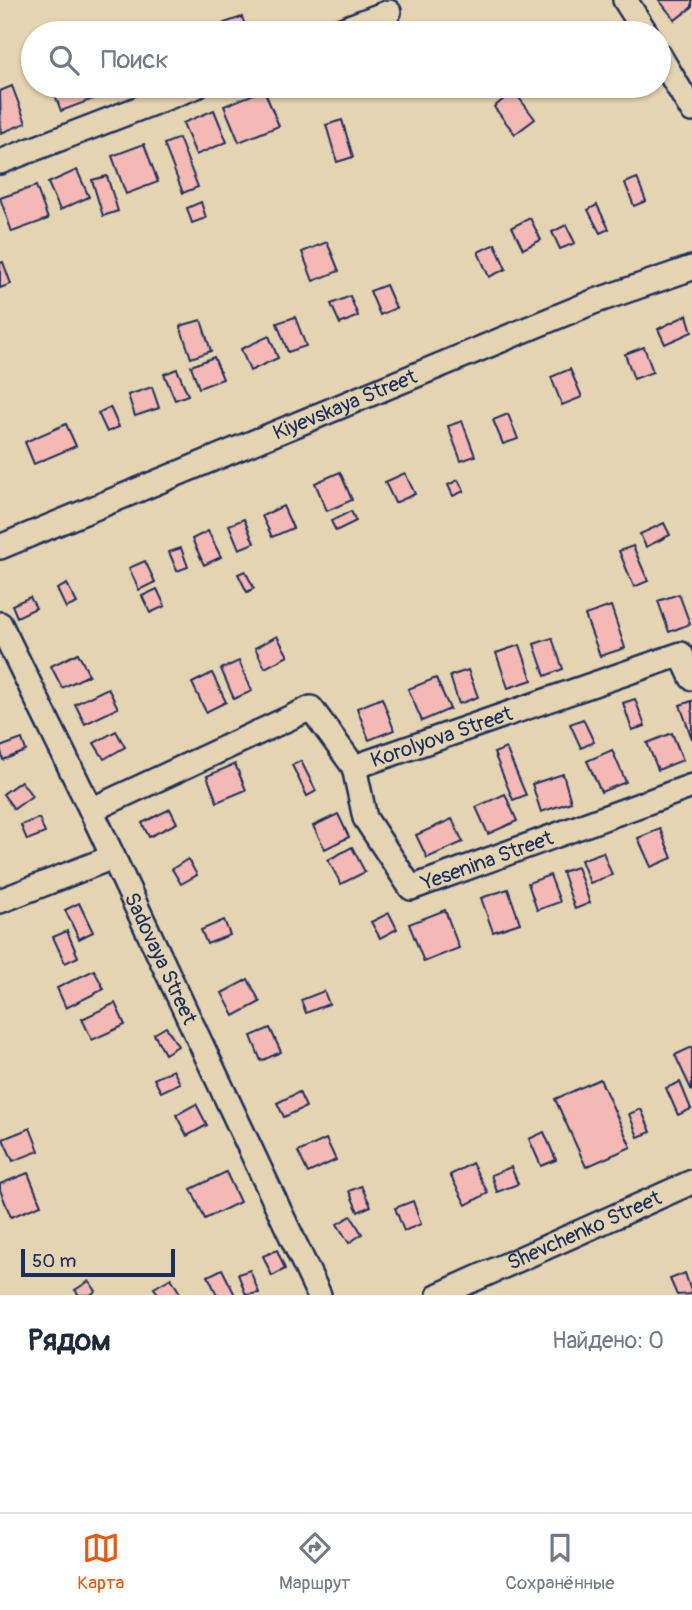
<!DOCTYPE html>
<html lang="ru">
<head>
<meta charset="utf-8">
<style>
	:root { --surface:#fff; --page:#f6f6f7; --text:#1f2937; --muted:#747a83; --line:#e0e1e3; --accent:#ea580c }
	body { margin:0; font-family:Pangolin,sans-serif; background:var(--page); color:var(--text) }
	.scale { position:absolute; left:21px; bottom:18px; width:154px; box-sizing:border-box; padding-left:7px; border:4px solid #1b2f5e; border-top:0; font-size:19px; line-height:24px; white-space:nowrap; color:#1b2f5e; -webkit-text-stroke:5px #e5d4b1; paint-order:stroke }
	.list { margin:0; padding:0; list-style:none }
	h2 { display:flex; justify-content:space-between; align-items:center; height:91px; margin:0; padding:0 28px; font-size:30px }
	h2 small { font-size:23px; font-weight:400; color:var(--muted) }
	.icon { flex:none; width:38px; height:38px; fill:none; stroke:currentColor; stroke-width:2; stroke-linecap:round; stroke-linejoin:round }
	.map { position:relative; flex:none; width:692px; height:1295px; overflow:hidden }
	.search { position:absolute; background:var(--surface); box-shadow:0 2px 5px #0004; left:21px; right:21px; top:21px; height:77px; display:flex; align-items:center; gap:18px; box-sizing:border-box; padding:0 24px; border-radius:38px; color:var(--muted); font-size:26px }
	.sheet { height:217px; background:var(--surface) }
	nav { display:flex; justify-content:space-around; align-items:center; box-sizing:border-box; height:98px; border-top:2px solid var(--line); background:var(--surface); font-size:19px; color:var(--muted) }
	nav a { display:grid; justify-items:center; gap:4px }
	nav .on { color:var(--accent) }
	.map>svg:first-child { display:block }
	.building { fill:#f4b8b5; stroke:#1b2f5e; stroke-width:2 }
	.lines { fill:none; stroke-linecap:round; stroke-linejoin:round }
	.minor-casing { stroke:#1b2f5e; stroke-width:28 }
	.minor { stroke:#e5d4b1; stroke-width:23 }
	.labels { text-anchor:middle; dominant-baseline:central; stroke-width:6; stroke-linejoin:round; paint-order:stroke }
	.street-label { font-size:21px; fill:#1b2f5e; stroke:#e5d4b1 }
</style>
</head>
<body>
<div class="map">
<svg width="692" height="1295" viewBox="0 0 692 1295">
	<rect width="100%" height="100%" fill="#e5d4b1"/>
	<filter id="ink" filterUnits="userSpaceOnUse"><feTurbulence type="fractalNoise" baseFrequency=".0143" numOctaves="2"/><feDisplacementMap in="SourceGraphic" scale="14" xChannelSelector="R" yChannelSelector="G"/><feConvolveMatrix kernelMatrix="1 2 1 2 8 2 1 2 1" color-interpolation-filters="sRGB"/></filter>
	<g filter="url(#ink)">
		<!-- building -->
		<g class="building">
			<path d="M659,0H692V7L675,20Z"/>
			<path d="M242,17L248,33H228L224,23Z"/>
			<path d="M12,86L26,123L1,133L0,91Z"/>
			<path d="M52,86H101L104,95L61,111Z"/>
			<path d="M264,90L279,126L239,142L224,106Z"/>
			<path d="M514,91L535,119L515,134L494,107Z"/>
			<path d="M214,110L227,142L196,155L183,123Z"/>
			<path d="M342,120L353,157L337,162L326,125Z"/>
			<path d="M179,138L198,187L183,193L164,144Z"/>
			<path d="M144,144L158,182L126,194L112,156Z"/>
			<path d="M77,170L89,197L60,210L48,183Z"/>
			<path d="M107,176L118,211L103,216L92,180Z"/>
			<path d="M637,178L646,201L634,206L625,183Z"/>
			<path d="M36,186L48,219L12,232L0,198Z"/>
			<path d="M201,202L206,218L192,223L187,208Z"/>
			<path d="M597,205L609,229L600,233L588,210Z"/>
			<path d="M530,218L541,240L523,249L512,227Z"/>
			<path d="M566,225L575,243L560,249L552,232Z"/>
			<path d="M327,242L339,271L313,281L302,252Z"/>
			<path d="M495,244L506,269L489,277L478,252Z"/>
			<path d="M3,262L11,284L0,288V263Z"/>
			<path d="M386,285L396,308L380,315L370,291Z"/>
			<path d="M350,296L358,316L340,324L331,304Z"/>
			<path d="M687,315L692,332L665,344L658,329Z"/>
			<path d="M295,317L306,346L288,352L277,323Z"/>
			<path d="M201,320L211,351L191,358L180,326Z"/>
			<path d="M269,336L278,358L250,371L241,349Z"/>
			<path d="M644,347L653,372L634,379L625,354Z"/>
			<path d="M214,357L223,379L199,388L191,366Z"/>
			<path d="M177,369L188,395L175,400L164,374Z"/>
			<path d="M570,369L582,397L562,405L551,377Z"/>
			<path d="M152,387L159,408L135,416L128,395Z"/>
			<path d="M110,407L119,427L107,432L98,413Z"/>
			<path d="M508,414L518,439L503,444L493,420Z"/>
			<path d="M462,421L475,456L461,461L448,426Z"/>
			<path d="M66,424L76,446L34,464L25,442Z"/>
			<path d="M340,472L352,500L327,511L315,483Z"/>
			<path d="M405,473L415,494L395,503L385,482Z"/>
			<path d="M458,480L464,491L453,496L448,485Z"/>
			<path d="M283,506L293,528L272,537L262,516Z"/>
			<path d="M351,511L356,521L336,531L331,521Z"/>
			<path d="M244,519L254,543L239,549L229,525Z"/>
			<path d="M664,523L670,535L646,547L640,534Z"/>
			<path d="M208,531L221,557L204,565L192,539Z"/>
			<path d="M633,546L648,581L634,587L619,551Z"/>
			<path d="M181,548L188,567L177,571L169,552Z"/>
			<path d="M145,561L155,582L139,590L129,568Z"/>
			<path d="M245,571L254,588L247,592L238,574Z"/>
			<path d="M67,584L77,603L66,608L57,589Z"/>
			<path d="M157,589L165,606L150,613L142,596Z"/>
			<path d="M679,594L690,624L669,632L658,601Z"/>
			<path d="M30,597L36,608L17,617L12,605Z"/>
			<path d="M611,606L625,648L600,656L585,615Z"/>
			<path d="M277,636L288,656L265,668L255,648Z"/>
			<path d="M552,638L563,669L545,676L534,644Z"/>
			<path d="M520,645L532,680L508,688L496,653Z"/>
			<path d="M78,653L89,675L62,688L51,666Z"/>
			<path d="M239,661L252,691L234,699L221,669Z"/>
			<path d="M468,670L478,697L459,704L450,676Z"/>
			<path d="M212,673L226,702L206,712L192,683Z"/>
			<path d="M436,678L450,709L422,721L408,689Z"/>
			<path d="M108,688L118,708L85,724L75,704Z"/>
			<path d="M382,698L394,730L369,740L357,708Z"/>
			<path d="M635,699L645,726L632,730L623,703Z"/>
			<path d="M692,701V739L680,705Z"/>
			<path d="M583,719L594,742L581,748L570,724Z"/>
			<path d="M116,731L125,747L104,759L94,743Z"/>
			<path d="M672,733L683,760L658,770L647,743Z"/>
			<path d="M22,739L26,751L3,760L0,747Z"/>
			<path d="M506,748L526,795L513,800L494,753Z"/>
			<path d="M612,750L626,782L601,792L587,761Z"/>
			<path d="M301,761L316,791L307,796L292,765Z"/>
			<path d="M235,764L246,790L217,802L207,776Z"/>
			<path d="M563,774L571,802L541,812L532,784Z"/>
			<path d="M21,781L32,796L14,809L3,794Z"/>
			<path d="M505,794L517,821L488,834L476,807Z"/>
			<path d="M170,809L177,823L149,837L142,823Z"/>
			<path d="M338,814L349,837L325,849L313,826Z"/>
			<path d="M39,818L45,833L27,840L21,825Z"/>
			<path d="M452,819L463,842L427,858L416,835Z"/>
			<path d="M660,829L672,858L651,867L638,838Z"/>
			<path d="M352,847L365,872L341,884L328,860Z"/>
			<path d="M603,852L612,875L590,883L581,860Z"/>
			<path d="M188,859L197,875L181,884L172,869Z"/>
			<path d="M577,867L590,903L575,909L562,872Z"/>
			<path d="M550,875L560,902L537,910L528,883Z"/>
			<path d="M508,889L520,923L493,932L481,898Z"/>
			<path d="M79,903L93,932L79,939L65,910Z"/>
			<path d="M445,910L459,948L424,962L409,924Z"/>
			<path d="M389,913L397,929L380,938L371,922Z"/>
			<path d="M224,920L230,935L207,944L201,930Z"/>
			<path d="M67,931L78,957L65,963L53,937Z"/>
			<path d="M94,970L104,989L66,1008L57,988Z"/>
			<path d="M248,979L260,1002L234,1016L222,993Z"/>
			<path d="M324,991L329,1004L306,1013L301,1000Z"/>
			<path d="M115,1003L125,1025L92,1040L82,1019Z"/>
			<path d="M166,1027L178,1046L165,1054L154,1034Z"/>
			<path d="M270,1028L281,1052L261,1061L251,1036Z"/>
			<path d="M692,1047V1091L675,1055Z"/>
			<path d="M173,1070L180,1083L161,1092L154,1079Z"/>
			<path d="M600,1079L631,1147L586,1167L555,1099Z"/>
			<path d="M680,1082L691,1109L678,1115L666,1088Z"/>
			<path d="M299,1092L306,1107L284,1117L277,1103Z"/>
			<path d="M196,1104L207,1125L187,1136L176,1115Z"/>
			<path d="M641,1109L651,1132L638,1137L629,1114Z"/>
			<path d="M30,1128L39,1151L13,1161L3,1139Z"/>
			<path d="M544,1132L556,1160L541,1166L529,1139Z"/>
			<path d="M326,1139L336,1160L308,1173L298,1152Z"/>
			<path d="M472,1163L488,1193L466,1205L450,1175Z"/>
			<path d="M511,1167L518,1184L497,1192L491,1175Z"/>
			<path d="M226,1172L240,1202L205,1219L191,1189Z"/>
			<path d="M28,1173L41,1205L11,1217L0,1190V1184Z"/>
			<path d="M361,1186L371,1206L358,1212L349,1191Z"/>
			<path d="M413,1201L421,1224L404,1231L395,1208Z"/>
			<path d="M351,1216L362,1234L349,1243L337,1224Z"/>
			<path d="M277,1250L285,1269L272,1276L263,1256Z"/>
			<path d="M222,1269L235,1295H217L208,1276Z"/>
			<path d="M250,1270L259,1293L246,1295L238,1274Z"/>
			<path d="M685,1273L692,1294L677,1295L670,1279Z"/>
			<path d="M171,1278L181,1295H159L154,1288Z"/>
			<path d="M89,1281L96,1291L90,1295H79L75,1290Z"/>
		</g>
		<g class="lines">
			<!-- minor casing -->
			<g class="minor-casing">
				<g id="minor">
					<path d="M625,0L646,33"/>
					<path d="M333,33L389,12"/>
					<path d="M659,55L692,110"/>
					<path d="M0,162L197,86"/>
					<path id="s1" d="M0,547L593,302L692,268"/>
					<path id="s2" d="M0,624L91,810L319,1295"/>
					<path id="s3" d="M354,767L365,818L411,888L692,786"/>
					<path id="s4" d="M91,810L311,708L354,767L681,654L692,678"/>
					<path d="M0,901L113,857"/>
					<path id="s5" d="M439,1295L692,1182"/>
				</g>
			</g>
			<!-- minor -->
			<use href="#minor" class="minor"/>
		</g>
	</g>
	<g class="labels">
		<!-- street labels -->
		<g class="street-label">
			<text stroke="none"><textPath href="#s1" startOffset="373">Kiyevskaya Street</textPath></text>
			<text stroke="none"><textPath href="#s4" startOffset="408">Korolyova Street</textPath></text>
			<text stroke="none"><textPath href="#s3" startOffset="217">Yesenina Street</textPath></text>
			<text stroke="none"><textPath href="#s2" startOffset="371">Sadovaya Street</textPath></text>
			<text stroke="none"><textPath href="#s5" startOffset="159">Shevchenko Street</textPath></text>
		</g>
	</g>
</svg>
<div class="scale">50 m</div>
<div class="search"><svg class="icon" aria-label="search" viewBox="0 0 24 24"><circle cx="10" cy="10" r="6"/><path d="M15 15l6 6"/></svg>Поиск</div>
</div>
<section class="sheet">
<h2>Рядом<small>Найдено: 0</small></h2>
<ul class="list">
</ul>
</section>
<nav>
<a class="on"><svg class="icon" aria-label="map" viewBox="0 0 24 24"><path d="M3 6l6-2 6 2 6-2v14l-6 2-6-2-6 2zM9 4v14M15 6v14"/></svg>Карта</a>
<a><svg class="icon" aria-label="directions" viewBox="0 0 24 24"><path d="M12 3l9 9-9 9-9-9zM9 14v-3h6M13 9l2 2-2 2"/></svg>Маршрут</a>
<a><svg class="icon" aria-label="saved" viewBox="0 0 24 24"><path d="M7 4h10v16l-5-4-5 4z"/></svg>Сохранённые</a>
</nav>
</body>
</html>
